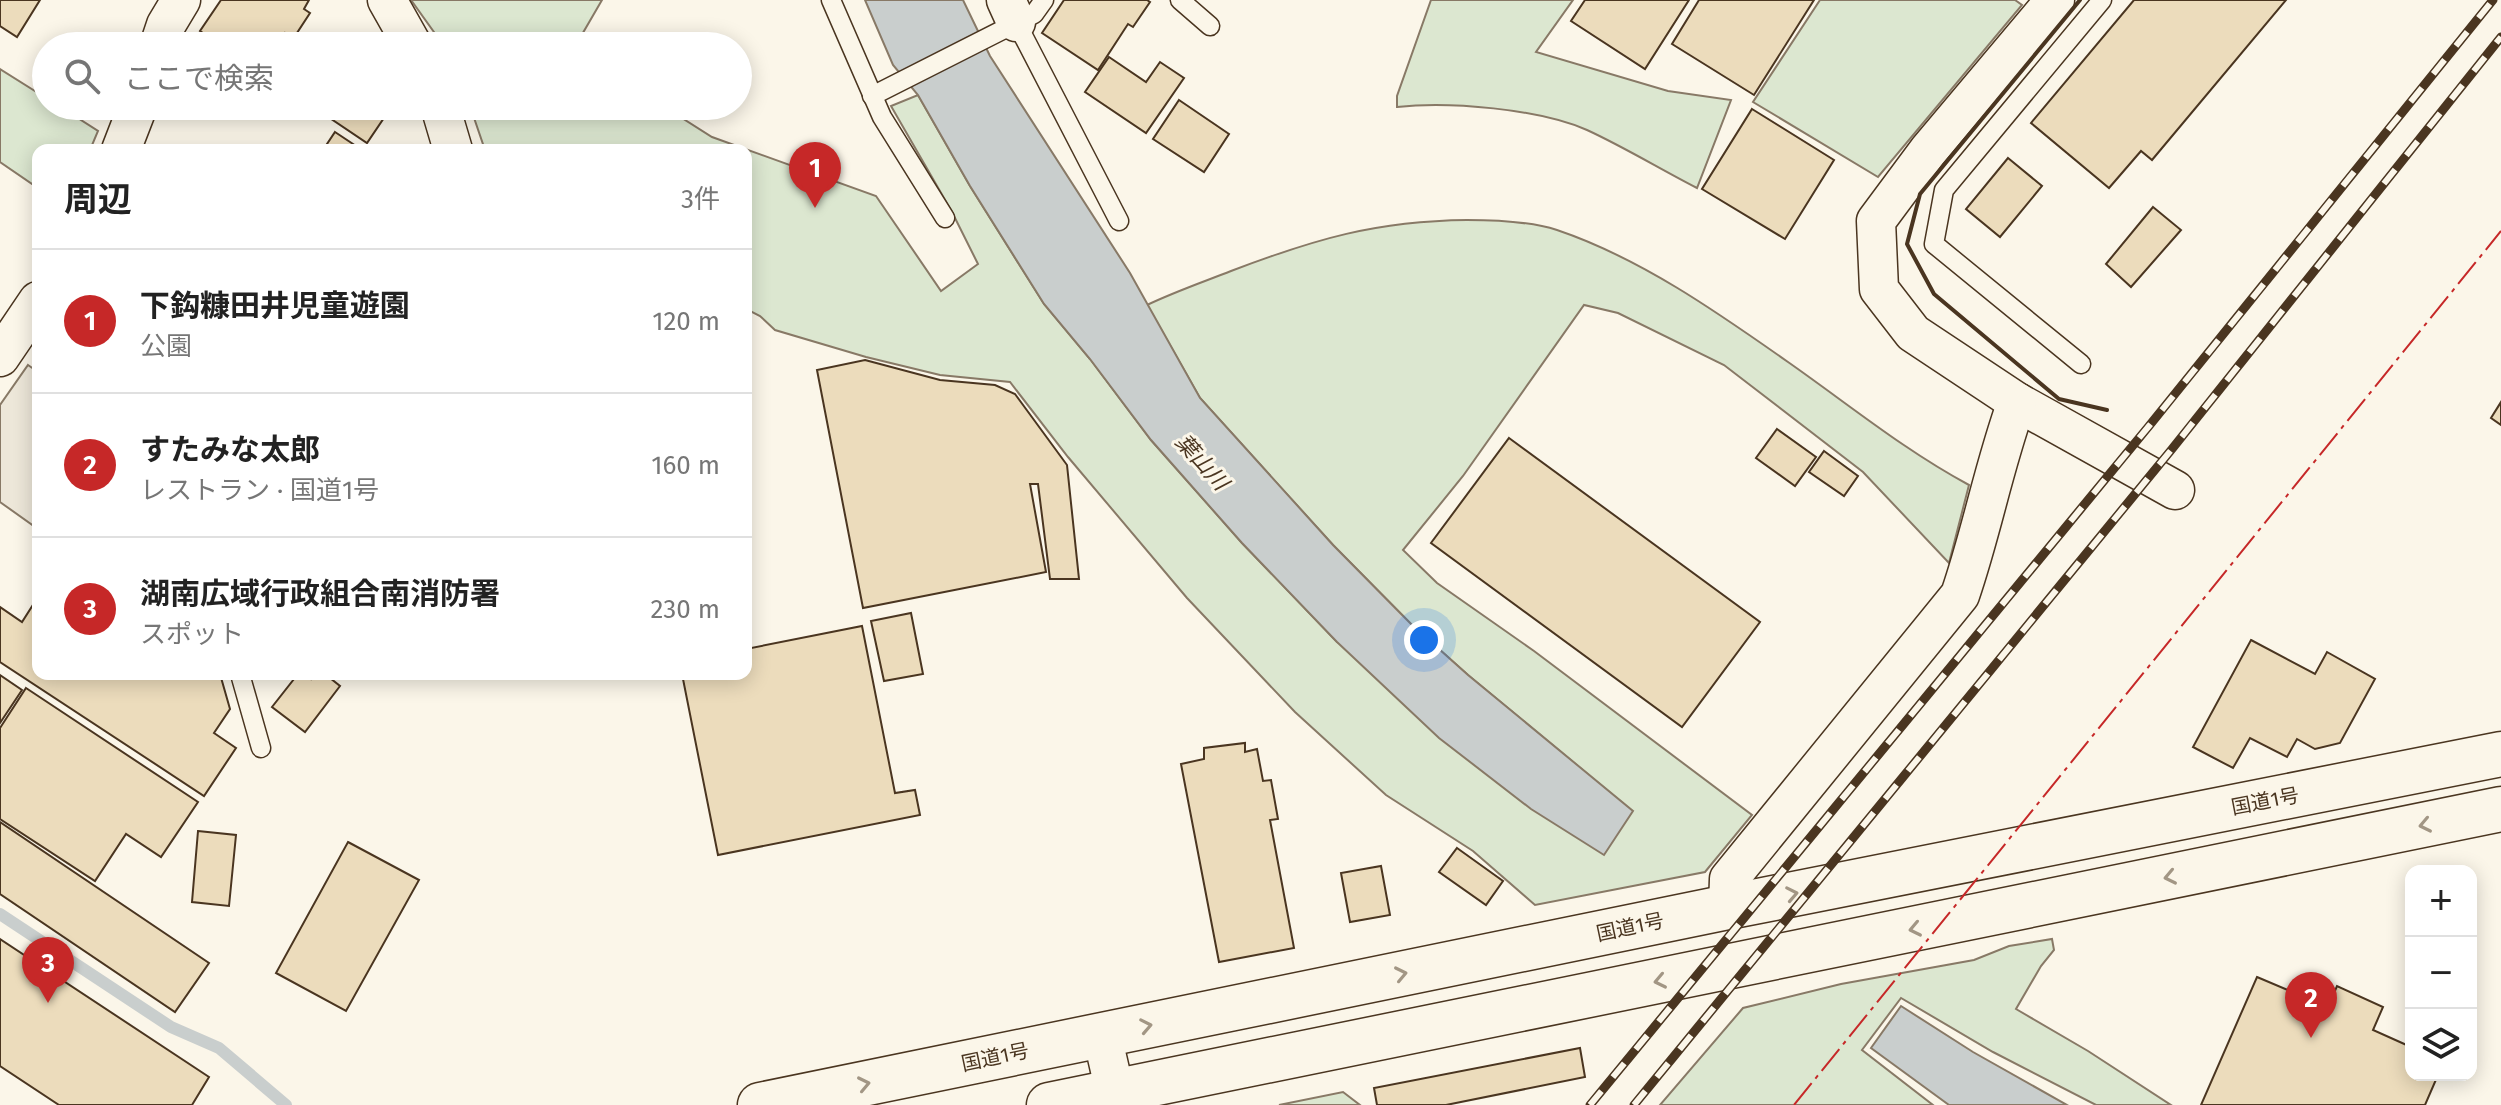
<!DOCTYPE html>
<html lang="ja">
<head>
<meta charset="utf-8">
<style>
	:root { --surface:#fff; --page:#f6f6f6; --text:#222; --muted:#767676; --line:#e0e0e0; --accent:#c62828 }
	body { margin:0; font-family:"Fira Sans","Noto Sans JP",sans-serif; background:var(--page); color:var(--text) }
	.controls { position:absolute; right:24px; bottom:24px; display:grid; overflow:hidden; border-radius:16px; box-shadow:0 4px 20px #0003 }
	.controls button { width:72px; height:72px; display:grid; place-items:center; padding:0; border:0; border-bottom:2px solid var(--line); background:var(--surface); color:var(--text); font:40px sans-serif }
	.you { position:absolute; left:1424px; top:640px; width:28px; height:28px; margin:-20px; border:6px solid #fff; border-radius:50%; background:#1a73e8; box-shadow:0 0 0 12px #1a73e833 }
	.badge { display:grid; place-items:center; width:52px; height:52px; border-radius:50%; background:var(--accent); color:#fff; font-size:26px; font-weight:700 }
	.pin { position:absolute; translate:-50% -66px; filter:drop-shadow(0 2px 4px #0008) }
	.pin::after { content:''; position:absolute; top:42px; width:28px; height:24px; background:inherit; clip-path:polygon(0 0,100% 0,50% 100%) }
	.list { margin:0; padding:0; list-style:none }
	h2 { display:flex; justify-content:space-between; align-items:center; height:104px; margin:0; padding:0 32px; font-size:34px }
	h2 small { font-size:26px; font-weight:400; color:var(--muted) }
	.list li { display:grid; grid-template-columns:52px 1fr auto; gap:24px; align-items:center; box-sizing:border-box; height:144px; padding:0 32px; border-top:2px solid var(--line) }
	.list b { display:block; font-size:30px; white-space:nowrap }
	.list p { margin:0; font-size:26px; white-space:nowrap; color:var(--muted) }
	.list em { font-size:26px; font-style:normal; color:var(--muted) }
	.icon { flex:none; width:44px; height:44px; fill:none; stroke:currentColor; stroke-width:2; stroke-linecap:round; stroke-linejoin:round }
	.map { position:relative; flex:none; width:2501px; height:1105px; overflow:hidden }
	.search { position:absolute; background:var(--surface); box-shadow:0 4px 20px #0003; left:32px; top:32px; width:720px; height:88px; display:flex; align-items:center; gap:20px; box-sizing:border-box; padding:0 28px; border-radius:44px; color:var(--muted); font-size:30px }
	.panel { position:absolute; background:var(--surface); box-shadow:0 4px 20px #0003; left:32px; top:144px; width:720px; height:536px; border-radius:16px }
	.map>svg:first-child { display:block }
	.green { fill:#dce7d0; stroke:#887966; stroke-width:2 }
	.parking { fill:#ede7d9; stroke:#887966; stroke-width:2 }
	.water { fill:#c9cecd; stroke:#887966; stroke-width:2 }
	.lines { fill:none; stroke-linecap:round; stroke-linejoin:round }
	.stream { stroke:#c9cecd; stroke-width:12 }
	.building { fill:#ecdcbc; stroke:#4a3520; stroke-width:2 }
	.lane-casing { stroke:#4a3520; stroke-width:21 }
	.street-casing { stroke:#4a3520; stroke-width:41 }
	.highway-casing { stroke:#4a3520; stroke-width:47 }
	.lane { stroke:#fbf6e9; stroke-width:18 }
	.street { stroke:#fbf6e9; stroke-width:38 }
	.highway { stroke:#fbf6e9; stroke-width:44 }
	.rail-casing { stroke:#4a3520; stroke-width:9 }
	.rail { stroke:#fbf6e9; stroke-width:6; stroke-dasharray:18; stroke-linecap:butt }
	.wall { stroke:#4a3520; stroke-width:4 }
	.power { stroke:#c62828; stroke-width:2; stroke-dasharray:28 6 4 6; stroke-linecap:butt }
	.oneway { stroke:#a29684 }
	.labels { text-anchor:middle; dominant-baseline:central; stroke-width:6; stroke-linejoin:round; paint-order:stroke }
	.street-label { font-size:20px; fill:#4a3520; stroke:#fbf6e9 }
	.water-label { font-size:22px; font-style:italic; fill:#4a3520; stroke:#fbf6e9 }
</style>
</head>
<body>
<div class="map">
<svg width="2501" height="1105" viewBox="0 0 2501 1105">
	<rect width="100%" height="100%" fill="#fbf6e9"/>
	<!-- green -->
	<g class="green">
		<path d="M411,0H602L580,38L587,46H444Z"/>
		<path d="M1431,0H1573L1536,52L1668,91L1731,100L1697,188C1660,169 1624,147 1587,130C1539,109 1449,101 1397,107V96Z"/>
		<path d="M1820,0H2015L2022,5L1878,177L1753,102Z"/>
		<path d="M0,69L46,98V106H59L98,131L90,150H38V188L0,162Z"/>
		<path d="M918,95L970,186L1044,304L1090,359L1151,440L1242,543L1337,642L1632,811L1468,675L1411,624L1333,545L1200,398L1147,305C1174,292 1203,282 1231,271C1315,239 1376,221 1467,220C1496,220 1529,221 1557,230C1640,258 1717,312 1788,362C1848,404 1904,450 1969,485L1949,563L1863,472L1724,365L1618,313L1584,305L1463,476L1403,550L1437,583L1534,651L1752,815L1705,872L1535,905L1473,851L1386,795L1295,712L1187,598L1068,457L1010,382L940,375L866,357L775,330L760,316L746,309V150H485L470,106H663L712,137L876,196L941,291L978,264L952,212L891,106Z"/>
		<path d="M2052,939L2054,950L2041,966L2016,1009L2088,1051L2171,1105H2096L1993,1052L1901,998L1862,1050L1933,1105H1660L1743,1008L1841,984L1974,960L2009,946Z"/>
		<path d="M1343,1092L1360,1105H1279Z"/>
	</g>
	<!-- parking -->
	<path class="parking" d="M28,365L38,372V529L0,502V405Z"/>
	<!-- water -->
	<g class="water">
		<path d="M865,0H963L990,56L1130,273L1200,398L1333,545L1411,624L1468,675L1633,811L1604,855L1531,809L1439,738L1337,642L1242,543L1151,440L1090,359L1044,304L970,186L918,95L893,65Z"/>
		<path d="M1901,1006L1973,1052L2067,1105H1949L1871,1048Z"/>
	</g>
	<g class="lines">
		<!-- stream -->
		<path class="stream" d="M0,914L171,1027L219,1048L286,1105"/>
	</g>
	<!-- building -->
	<g class="building">
		<path d="M0,0H40L17,37L0,26Z"/>
		<path d="M221,0H309L304,9L310,13L293,39L285,33L277,46H223L200,31Z"/>
		<path d="M1064,0H1147L1150,2L1133,27L1128,24L1098,70L1042,33Z"/>
		<path d="M1585,0H1689L1645,69L1571,21Z"/>
		<path d="M1699,0H1814L1754,95L1672,44Z"/>
		<path d="M2134,0H2286L2152,160L2141,151L2109,188L2031,123Z"/>
		<path d="M1109,57L1146,82L1160,62L1184,78L1146,133L1085,92Z"/>
		<path d="M1179,100L1229,134L1204,172L1153,139Z"/>
		<path d="M312,106H392L367,143Z"/>
		<path d="M1752,109L1834,160L1785,239L1702,189Z"/>
		<path d="M335,132L362,150H323Z"/>
		<path d="M2008,158L2042,186L2000,237L1966,209Z"/>
		<path d="M2153,207L2181,230L2131,287L2106,264Z"/>
		<path d="M865,360L940,380L995,385L1015,394L1067,465L1079,579H1050L1038,484H1030L1046,572L863,608L817,370Z"/>
		<path d="M2501,402V425L2491,418Z"/>
		<path d="M1777,429L1816,457L1795,486L1756,458Z"/>
		<path d="M1509,438L1760,622L1682,727L1431,543Z"/>
		<path d="M1824,451L1858,476L1844,496L1809,472Z"/>
		<path d="M38,597V674H220L230,709L214,733L236,748L204,796L0,662V607L22,622Z"/>
		<path d="M911,613L923,674L884,681L871,621Z"/>
		<path d="M862,626L895,793L915,790L920,815L718,855L682,674H746V649Z"/>
		<path d="M2251,640L2315,674L2327,652L2375,679L2340,743L2315,749L2297,739L2287,757L2250,738L2233,768L2193,747Z"/>
		<path d="M298,674H304L311,679L314,674H325L340,686L305,732L272,707Z"/>
		<path d="M0,675L22,690L0,723Z"/>
		<path d="M26,688L198,802L161,857L126,834L95,881L0,819V728Z"/>
		<path d="M1245,743V752L1257,749L1263,781L1271,780L1278,819L1270,820L1294,948L1219,962L1181,764L1204,759V748Z"/>
		<path d="M0,822L209,963L175,1012L0,894Z"/>
		<path d="M198,831L236,835L229,906L192,902Z"/>
		<path d="M348,842L419,880L346,1011L276,973Z"/>
		<path d="M1457,848L1503,881L1486,905L1439,872Z"/>
		<path d="M1381,866L1390,915L1350,922L1341,873Z"/>
		<path d="M0,939L209,1077L192,1105H59L0,1066Z"/>
		<path d="M2257,977L2328,1007L2337,986L2383,1007L2373,1030L2411,1047V1075H2438L2425,1105H2201Z"/>
		<path d="M1580,1048L1585,1077L1446,1105H1377L1374,1088Z"/>
	</g>
	<g class="lines">
		<!-- lane casing -->
		<g class="lane-casing">
			<g id="lane">
				<path d="M831,0L882,117L945,218"/>
				<path d="M1180,0L1210,26"/>
				<path d="M1016,22L1119,221"/>
				<path d="M872,96L1034,14L1044,0"/>
				<path d="M2081,364L1934,244L1944,190L2102,0"/>
				<path d="M240,674L261,748"/>
			</g>
		</g>
		<!-- street casing -->
		<g class="street-casing">
			<g id="street">
				<path d="M387,0L413,46"/>
				<path d="M1006,0L1016,22"/>
				<path d="M2055,0L1928,151L1876,221L1879,289L1913,333L2017,402L2175,490"/>
				<path d="M159,46L166,25L181,0"/>
				<path d="M440,106L453,150"/>
				<path d="M121,150L138,106"/>
				<path d="M0,357L38,301"/>
				<path d="M1728,907L1729,879L1960,595C1982,531 1994,465 2017,402"/>
				<path d="M1102,1035L1115,1092L1124,1105"/>
			</g>
		</g>
		<!-- highway casing -->
		<g class="highway-casing">
			<g id="highway">
				<path d="M760,1105L1728,907L2501,754"/>
				<path d="M1049,1105L2501,809"/>
			</g>
		</g>
		<!-- lane -->
		<use href="#lane" class="lane"/>
		<!-- street -->
		<use href="#street" class="street"/>
		<!-- highway -->
		<use href="#highway" class="highway"/>
		<!-- rail casing -->
		<g class="rail-casing">
			<g id="rail">
				<path d="M1590,1105L2149,426L2493,0"/>
				<path d="M1634,1105L2172,449L2501,37"/>
			</g>
		</g>
		<!-- rail -->
		<use href="#rail" class="rail"/>
		<!-- wall -->
		<path class="wall" d="M2080,0L1920,194L1907,244L1934,294L2059,399L2107,410"/>
		<!-- power -->
		<path class="power" d="M1794,1105L2501,231"/>
	</g>
	<!-- one-way arrows -->
	<defs><path id="oneway-chevron" d="M-2-3.5L2.5 0L-2 3.5" fill="none" stroke-width="1.6" stroke-linecap="round" stroke-linejoin="round" transform="scale(2)"/></defs>
	<g class="oneway">
		<use href="#oneway-chevron" transform="translate(2425 825) rotate(168)"/>
		<use href="#oneway-chevron" transform="translate(2170 877) rotate(168)"/>
		<use href="#oneway-chevron" transform="translate(1792 894) rotate(-11)"/>
		<use href="#oneway-chevron" transform="translate(1915 929) rotate(168)"/>
		<use href="#oneway-chevron" transform="translate(1401 974) rotate(-12)"/>
		<use href="#oneway-chevron" transform="translate(1660 981) rotate(168)"/>
		<use href="#oneway-chevron" transform="translate(1146 1026) rotate(-11)"/>
		<use href="#oneway-chevron" transform="translate(864 1084) rotate(-12)"/>
	</g>
	<g class="labels">
		<!-- street labels -->
		<g class="street-label">
			<text transform="translate(2265 801) rotate(-11)">国道1号</text>
			<text transform="translate(1630 927) rotate(-12)">国道1号</text>
			<text transform="translate(995 1057) rotate(-12)">国道1号</text>
		</g>
		<!-- water labels -->
		<g class="water-label">
			<text transform="translate(1202 462) rotate(48)">葉山川</text>
		</g>
	</g>
</svg>
<div class="controls">
<button>+</button>
<button>−</button>
<button><svg class="icon" aria-label="layers" viewBox="0 0 24 24"><path d="M12 4l9 5-9 5-9-5zM3 14l9 5 9-5"/></svg></button>
</div>
<div class="you"></div>
<div class="pin badge" style="left:815px;top:208px">1</div>
<div class="pin badge" style="left:2311px;top:1038px">2</div>
<div class="pin badge" style="left:48px;top:1003px">3</div>
<div class="search"><svg class="icon" aria-label="search" viewBox="0 0 24 24"><circle cx="10" cy="10" r="6"/><path d="M15 15l6 6"/></svg>ここで検索</div>
<section class="panel">
<h2>周辺<small>3件</small></h2>
<ul class="list">
<li><span class="badge">1</span><div><b>下鈎糠田井児童遊園</b><p>公園</p></div><em>120 m</em></li>
<li><span class="badge">2</span><div><b>すたみな太郎</b><p>レストラン · 国道1号</p></div><em>160 m</em></li>
<li><span class="badge">3</span><div><b>湖南広域行政組合南消防署</b><p>スポット</p></div><em>230 m</em></li>
</ul>
</section>
</div>
</body>
</html>
